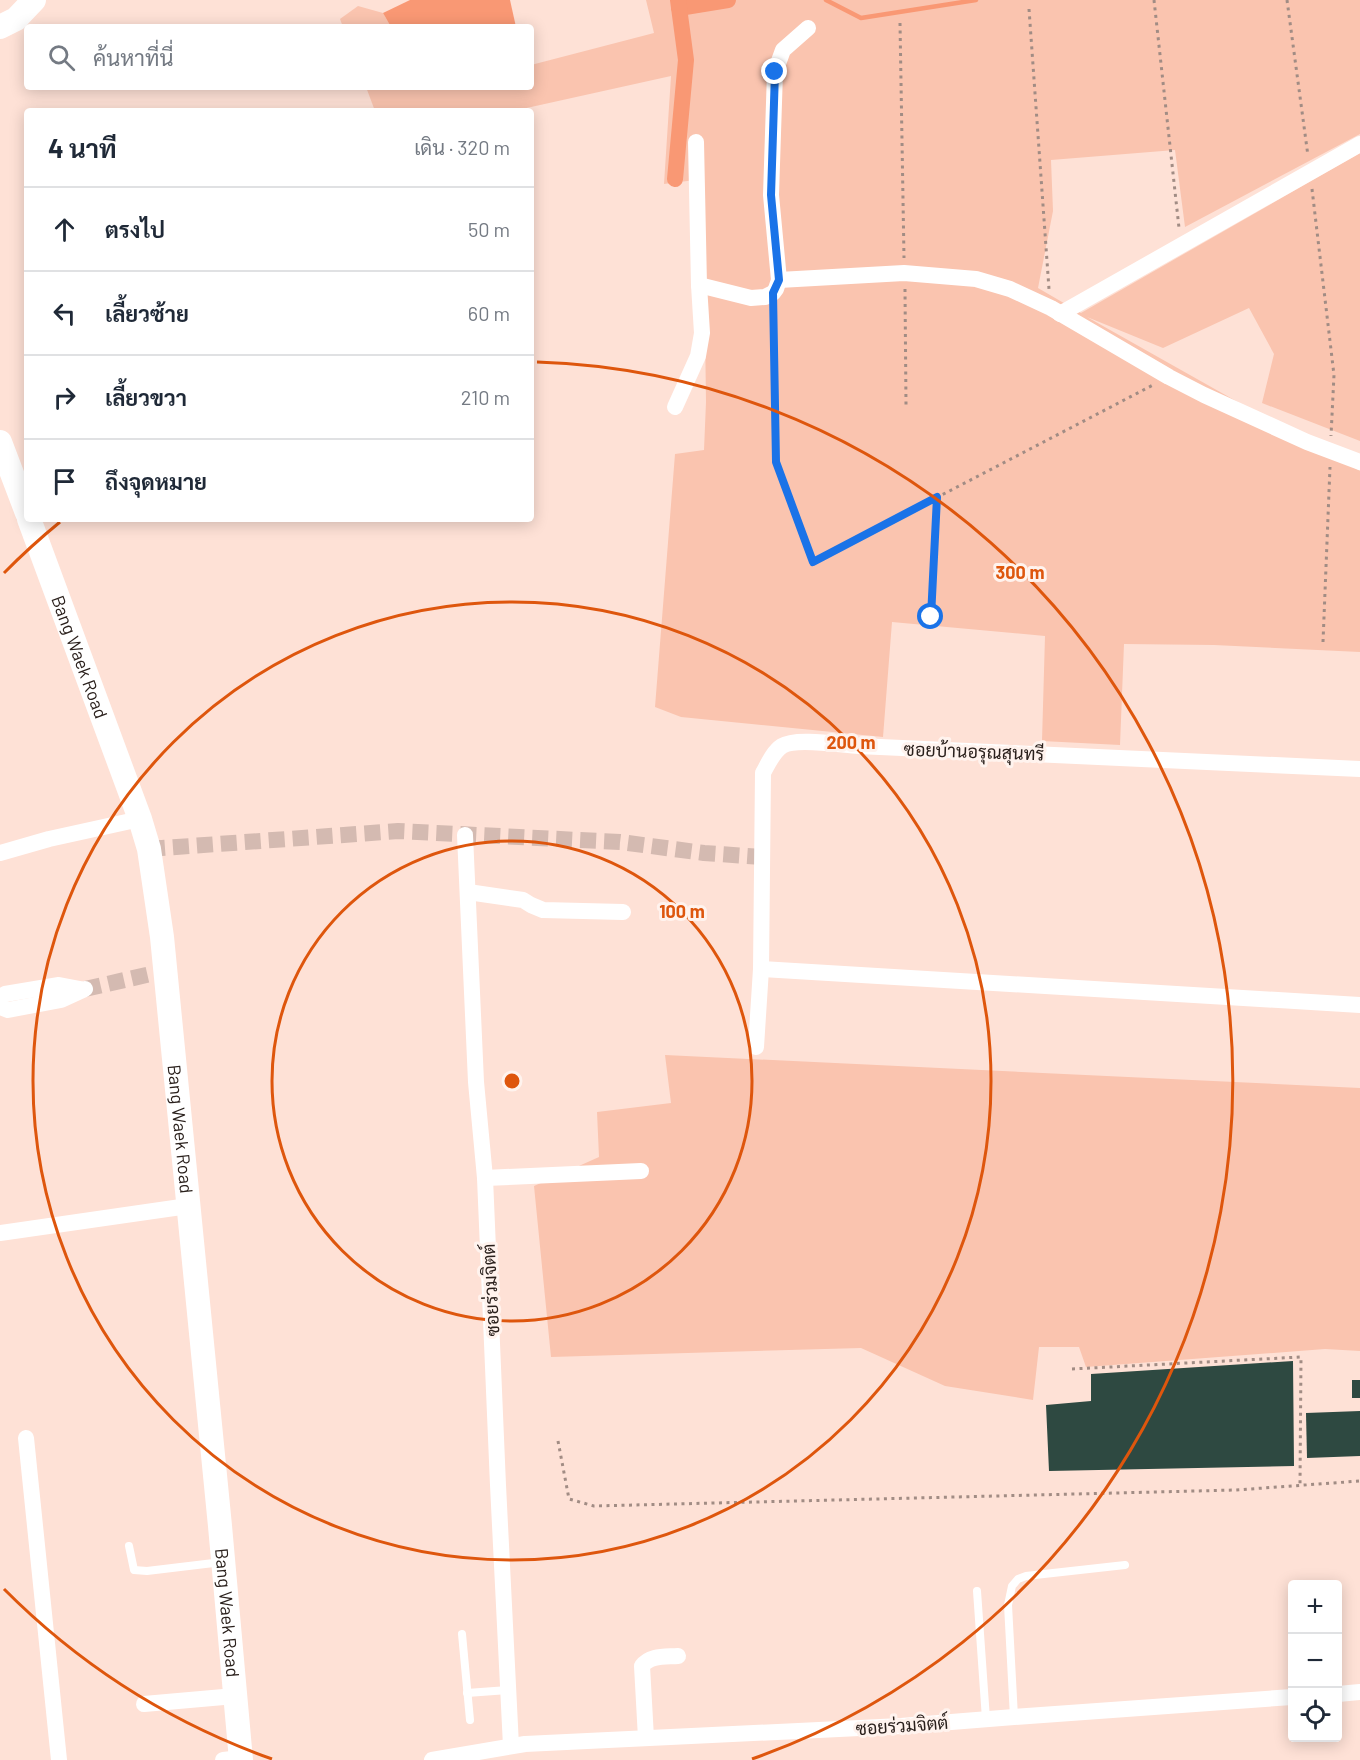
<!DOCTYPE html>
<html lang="th">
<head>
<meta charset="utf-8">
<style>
	:root { --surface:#fff; --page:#f6f6f7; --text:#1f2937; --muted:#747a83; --line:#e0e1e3 }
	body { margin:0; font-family:Barlow,Sarabun,sans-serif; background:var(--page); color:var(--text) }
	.controls { position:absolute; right:18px; bottom:18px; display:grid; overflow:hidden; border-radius:6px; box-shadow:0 3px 15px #0003 }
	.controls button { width:54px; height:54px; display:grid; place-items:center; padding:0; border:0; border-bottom:2px solid var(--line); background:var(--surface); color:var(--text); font:30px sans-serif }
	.stop { position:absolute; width:18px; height:18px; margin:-14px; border:4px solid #1a73e8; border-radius:50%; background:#fff }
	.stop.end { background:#1a73e8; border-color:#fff; box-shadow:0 2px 6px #0008 }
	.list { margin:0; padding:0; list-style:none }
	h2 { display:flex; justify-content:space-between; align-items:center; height:78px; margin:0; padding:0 24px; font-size:26px }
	h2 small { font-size:20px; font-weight:400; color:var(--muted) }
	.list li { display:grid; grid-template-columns:39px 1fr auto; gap:18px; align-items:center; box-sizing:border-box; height:84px; padding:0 24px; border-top:2px solid var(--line) }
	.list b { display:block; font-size:22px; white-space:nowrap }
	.list em { font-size:20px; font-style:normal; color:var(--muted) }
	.icon { flex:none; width:33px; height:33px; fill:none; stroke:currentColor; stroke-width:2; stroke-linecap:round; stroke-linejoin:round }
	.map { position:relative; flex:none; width:1360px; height:1760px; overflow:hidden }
	.search { position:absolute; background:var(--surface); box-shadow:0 3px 15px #0003; left:24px; top:24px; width:510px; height:66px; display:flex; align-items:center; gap:15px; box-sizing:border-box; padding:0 21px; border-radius:6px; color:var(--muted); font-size:22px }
	.panel { position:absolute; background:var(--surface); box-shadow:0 3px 15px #0003; left:24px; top:108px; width:510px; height:414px; border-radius:6px }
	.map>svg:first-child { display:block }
	.green { fill:#fac4af }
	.water { fill:#f99874 }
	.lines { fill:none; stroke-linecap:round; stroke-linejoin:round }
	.stream { stroke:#f99874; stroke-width:4.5 }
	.canal { stroke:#f99874; stroke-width:16 }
	.building { fill:#2e4941 }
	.street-tunnel { stroke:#d4bab1; stroke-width:16; stroke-dasharray:16 8; stroke-linecap:butt }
	.path { stroke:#a18c84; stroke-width:3; stroke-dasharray:3 4.5; stroke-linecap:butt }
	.lane { stroke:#fff; stroke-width:8 }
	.street { stroke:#fff; stroke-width:16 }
	.secondary { stroke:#fff; stroke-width:24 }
	.route { stroke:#1a73e8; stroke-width:8 }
	.ring { fill:none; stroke:#de560d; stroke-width:3 }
	.labels { text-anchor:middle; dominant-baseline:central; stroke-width:6; stroke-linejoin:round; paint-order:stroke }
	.street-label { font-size:18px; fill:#2a201c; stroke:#fff3ee }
	.centre { fill:#de560d; stroke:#fff3ee; stroke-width:3 }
	.ring-label { font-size:18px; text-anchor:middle; font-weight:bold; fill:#de560d; stroke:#fff3ee; stroke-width:6; stroke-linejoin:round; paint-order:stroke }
</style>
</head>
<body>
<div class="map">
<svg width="1360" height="1760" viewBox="0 0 1360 1760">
	<rect width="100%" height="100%" fill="#fee1d6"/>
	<!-- green -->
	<g class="green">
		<path d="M646,0H1360V134L1185,227L1175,150L1051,160L1053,211L1038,288L1081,313L1360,153V441L1262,403L1274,354L1249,308L1163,348L1087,317L1360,471V652L1214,645L1124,644L1120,745L1042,741L1045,636L892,622L883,737L681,717L655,707L675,454L704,450L706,402L703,179L664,184L671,76L513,111H375L366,87H531V65L654,33Z"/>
		<path d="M358,6L383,13L391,27H343L340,19Z"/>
		<path d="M665,1055L1360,1088V1351L1325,1349L1086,1367L1079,1347H1039L1033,1400L945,1386L861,1348L551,1357L534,1186L599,1157L597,1112L671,1103Z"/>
	</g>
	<!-- water -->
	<path class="water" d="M410,0H510L516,27H391L383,13Z"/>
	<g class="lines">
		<!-- stream -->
		<path class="stream" d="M826,0L861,18L976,0"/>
		<!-- canal -->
		<g class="canal">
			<path d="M679,8L728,0"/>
			<path d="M675,179L686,60L678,0"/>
		</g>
	</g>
	<!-- building -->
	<g class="building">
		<path d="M1293,1361L1294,1466L1049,1471L1046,1405L1091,1401V1374Z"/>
		<rect x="1352" y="1380" width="8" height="18"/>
		<path d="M1360,1411V1456L1307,1458L1306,1413Z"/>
	</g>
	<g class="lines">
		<!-- street-tunnel -->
		<g class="street-tunnel">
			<path d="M149,849L398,831L620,842L704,853L762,857"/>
			<path d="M85,989L151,974"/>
		</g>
		<!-- path -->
		<g class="path">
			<path d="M1154,0L1179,228"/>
			<path d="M1287,0L1308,156"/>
			<path d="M1029,9L1049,289"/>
			<path d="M900,23L904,258"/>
			<path d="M1312,189L1334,375L1331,436"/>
			<path d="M905,289L906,405"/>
			<path d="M773,310L776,462L813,562L1153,385"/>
			<path d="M931,617L937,497"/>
			<path d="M1323,642L1330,467"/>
			<path d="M1072,1369L1301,1357L1300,1485"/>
			<path d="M558,1441L569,1499L594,1506L1236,1490L1360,1481"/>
		</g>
		<!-- lane -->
		<g class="lane">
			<path d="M129,1546L134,1570L147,1571L222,1562"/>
			<path d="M977,1591L986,1719"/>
			<path d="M462,1634L470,1720"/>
			<path d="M467,1693L508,1690"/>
			<path d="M1014,1717L1008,1605L1012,1586L1018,1579L1026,1576L1125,1565"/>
		</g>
		<!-- street -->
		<g class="street">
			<path d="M696,142L699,285L751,298L765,297L773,293L776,289L779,280L771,195L775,72L783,50L808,28"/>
			<path d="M779,280L904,273L976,279L1010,289L1051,308L1169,377L1204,395L1307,442L1360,462"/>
			<path d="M1060,314L1360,144"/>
			<path d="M675,407L698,356L702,333L699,285"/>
			<path d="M465,835L476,1082L485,1178L498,1485L511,1746"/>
			<path d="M0,853L49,839L140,819"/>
			<path d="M468,892L523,900L531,905L543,910L623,912"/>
			<path d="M761,969L1360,1005"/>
			<path d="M0,997L5,994L59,985L80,989"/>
			<path d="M0,1007L8,1010L61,1000L85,989"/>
			<path d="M756,1047L761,969L763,773C768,764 773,752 782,746C796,737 841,745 858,746L1360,769"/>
			<path d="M485,1178L641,1171"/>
			<path d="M0,1233L188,1206"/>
			<path d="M26,1438L59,1760"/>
			<path d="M1338,1694L1360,1692"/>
			<path d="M144,1704L235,1696"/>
			<path d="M646,1738L642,1666C650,1655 665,1657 678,1656"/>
			<path d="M223,1760L241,1758"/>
			<path d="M432,1760L525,1744L901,1726L1014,1717L1292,1697"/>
		</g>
		<!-- secondary -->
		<g class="secondary">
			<path d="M0,27L16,19L34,0"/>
			<path d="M0,442L27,513"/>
			<path id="s1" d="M29,519L140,819L149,849L162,937L220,1526L241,1760"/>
		</g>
	</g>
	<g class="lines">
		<!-- route -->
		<path class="route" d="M775,72L771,195L779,280L773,293L776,462L813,562L937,497L931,617"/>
	</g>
	<!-- distance rings -->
	<g class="ring">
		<circle cx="512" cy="1081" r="240"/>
		<circle cx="512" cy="1081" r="479"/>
		<path d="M272 1759A719 719 0 0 1 4 1589M4 573A719 719 0 0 1 60 522M537 362A719 719 0 0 1 752 1759"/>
	</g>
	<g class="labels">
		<!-- street labels -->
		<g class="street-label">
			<text stroke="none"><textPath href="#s1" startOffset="147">Bang Waek Road</textPath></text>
			<text transform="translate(974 751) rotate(2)">ซอยบ้านอรุณสุนทรี</text>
			<text stroke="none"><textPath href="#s1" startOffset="633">Bang Waek Road</textPath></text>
			<text transform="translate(490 1290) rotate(-93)">ซอยร่วมจิตต์</text>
			<text stroke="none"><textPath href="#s1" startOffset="1119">Bang Waek Road</textPath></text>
			<text transform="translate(902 1725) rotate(-4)">ซอยร่วมจิตต์</text>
		</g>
	</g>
	<circle cx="512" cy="1081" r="9" class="centre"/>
	<g class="ring-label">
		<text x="1020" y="579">300 m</text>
		<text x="851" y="749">200 m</text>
		<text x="682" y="918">100 m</text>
	</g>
</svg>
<div class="controls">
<button>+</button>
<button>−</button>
<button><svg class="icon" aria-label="locate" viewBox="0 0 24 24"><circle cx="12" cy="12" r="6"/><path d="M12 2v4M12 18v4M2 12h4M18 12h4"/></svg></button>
</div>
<div class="stop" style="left:931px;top:617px"></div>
<div class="stop end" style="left:775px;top:72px"></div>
<div class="search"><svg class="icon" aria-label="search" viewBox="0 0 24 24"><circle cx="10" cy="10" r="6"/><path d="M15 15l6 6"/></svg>ค้นหาที่นี่</div>
<section class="panel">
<h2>4 นาที<small>เดิน · 320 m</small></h2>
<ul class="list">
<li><svg class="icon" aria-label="ahead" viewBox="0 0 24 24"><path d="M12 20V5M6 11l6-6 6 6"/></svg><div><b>ตรงไป</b></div><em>50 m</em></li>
<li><svg class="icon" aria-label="left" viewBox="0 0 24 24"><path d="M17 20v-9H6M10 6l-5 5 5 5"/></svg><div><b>เลี้ยวซ้าย</b></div><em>60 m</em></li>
<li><svg class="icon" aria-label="right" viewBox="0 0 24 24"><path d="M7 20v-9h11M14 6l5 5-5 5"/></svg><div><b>เลี้ยวขวา</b></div><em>210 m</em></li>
<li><svg class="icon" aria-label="arrive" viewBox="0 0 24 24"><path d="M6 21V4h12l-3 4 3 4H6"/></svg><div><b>ถึงจุดหมาย</b></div></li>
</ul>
</section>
</div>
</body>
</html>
